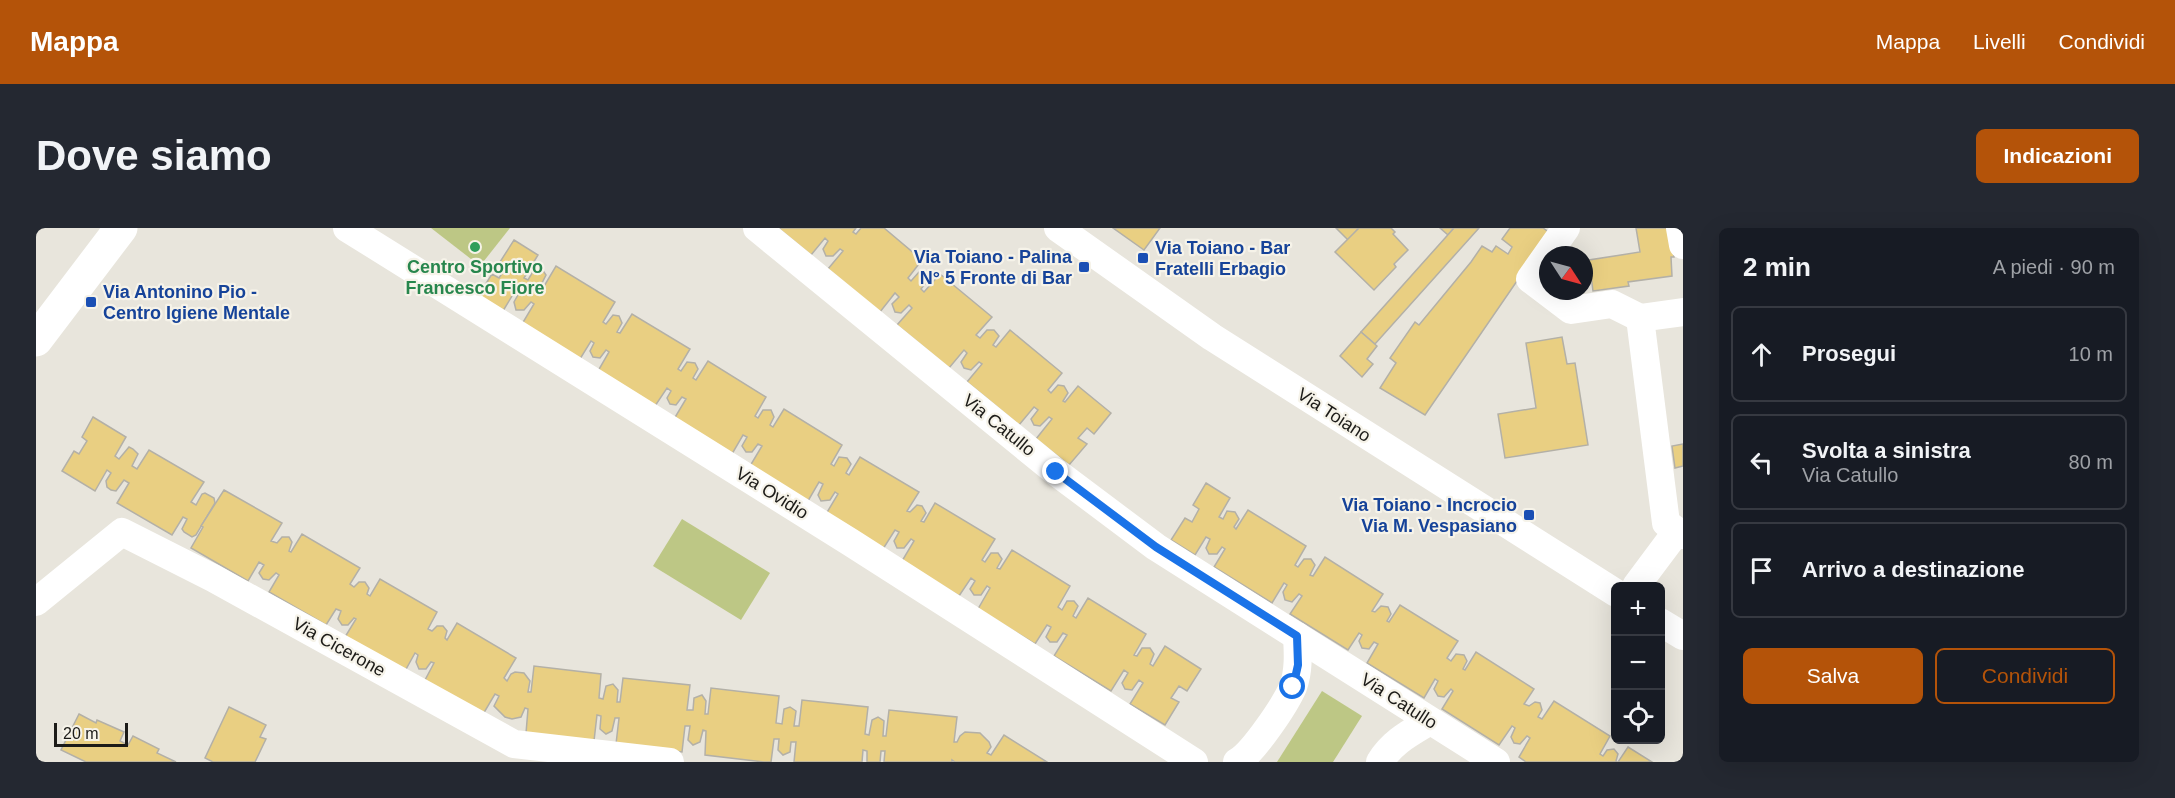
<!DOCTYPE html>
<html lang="it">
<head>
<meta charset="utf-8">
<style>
	:root { --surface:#171b24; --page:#242831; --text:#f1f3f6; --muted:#9ea1a6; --line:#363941; --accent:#b45309 }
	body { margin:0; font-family:Helvetica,sans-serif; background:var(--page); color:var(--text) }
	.controls { position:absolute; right:18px; bottom:18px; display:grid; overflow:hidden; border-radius:9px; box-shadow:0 6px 24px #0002 }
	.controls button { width:54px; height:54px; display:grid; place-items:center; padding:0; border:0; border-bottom:2px solid var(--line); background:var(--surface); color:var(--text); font:30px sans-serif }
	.compass { position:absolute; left:1503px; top:18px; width:54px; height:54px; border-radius:50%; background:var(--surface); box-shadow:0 6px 24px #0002; rotate:126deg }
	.scale { position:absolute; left:18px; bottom:15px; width:74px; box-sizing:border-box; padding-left:6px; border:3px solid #1c1b18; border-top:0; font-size:16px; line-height:21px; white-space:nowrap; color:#1c1b18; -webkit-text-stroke:4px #f6f3e9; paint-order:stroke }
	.stop { position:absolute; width:18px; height:18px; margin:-14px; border:4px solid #1a73e8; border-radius:50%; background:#fff }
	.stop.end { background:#1a73e8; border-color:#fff; box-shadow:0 2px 6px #0008 }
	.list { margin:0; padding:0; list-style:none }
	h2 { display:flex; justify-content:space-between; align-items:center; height:78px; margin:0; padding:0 24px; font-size:26px }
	h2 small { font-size:20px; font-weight:400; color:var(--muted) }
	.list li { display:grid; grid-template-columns:39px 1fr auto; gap:18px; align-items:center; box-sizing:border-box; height:96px; margin:0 12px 12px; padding:0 12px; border:2px solid var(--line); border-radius:9px }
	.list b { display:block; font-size:22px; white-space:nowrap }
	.list p { margin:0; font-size:20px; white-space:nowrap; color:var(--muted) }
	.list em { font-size:20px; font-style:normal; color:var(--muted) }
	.actions { display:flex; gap:12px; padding:18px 24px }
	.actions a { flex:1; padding:14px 0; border:2px solid var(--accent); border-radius:9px; text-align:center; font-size:21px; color:var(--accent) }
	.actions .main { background:var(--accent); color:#fff }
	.icon { flex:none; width:33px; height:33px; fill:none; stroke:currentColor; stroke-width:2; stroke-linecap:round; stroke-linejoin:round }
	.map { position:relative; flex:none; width:1647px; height:534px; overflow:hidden; border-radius:9px }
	header { display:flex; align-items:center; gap:36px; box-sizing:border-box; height:84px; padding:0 30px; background:var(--accent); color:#fff }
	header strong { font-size:28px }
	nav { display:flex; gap:33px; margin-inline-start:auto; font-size:21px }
	.intro { display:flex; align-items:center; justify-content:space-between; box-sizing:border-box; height:144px; padding:0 36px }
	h1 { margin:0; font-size:42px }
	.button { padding:15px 27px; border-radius:9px; background:var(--accent); color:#fff; font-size:21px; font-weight:700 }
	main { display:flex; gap:36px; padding:0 36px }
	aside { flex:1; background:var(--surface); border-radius:9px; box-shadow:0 6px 24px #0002 }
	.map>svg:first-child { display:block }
	.green { fill:#bdc785 }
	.building { fill:#e9cf82; stroke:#b3b0a7; stroke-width:1.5 }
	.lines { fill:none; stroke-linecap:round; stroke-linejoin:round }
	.minor { stroke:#fff; stroke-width:28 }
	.tertiary { stroke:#fff; stroke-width:33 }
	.route { stroke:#1a73e8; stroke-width:8 }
	.leisure-dot { fill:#2e9e5b; stroke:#f6f3e9; stroke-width:2 }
	.transit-dot { fill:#1a4fb4; stroke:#f6f3e9; stroke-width:2 }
	.labels { text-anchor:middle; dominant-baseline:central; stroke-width:4.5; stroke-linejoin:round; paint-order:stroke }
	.transit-label { font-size:18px; font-weight:bold; fill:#164399; stroke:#f6f3e9; text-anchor:start }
	.leisure-label { font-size:18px; font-weight:bold; fill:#27864d; stroke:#f6f3e9 }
	.street-label { font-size:18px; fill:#1c1b18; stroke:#f6f3e9 }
</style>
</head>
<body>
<header>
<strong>Mappa</strong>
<nav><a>Mappa</a><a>Livelli</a><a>Condividi</a></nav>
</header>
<div class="intro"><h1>Dove siamo</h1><a class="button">Indicazioni</a></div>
<main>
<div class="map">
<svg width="1647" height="534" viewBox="0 0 1647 534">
	<rect width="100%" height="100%" fill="#e8e5dc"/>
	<!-- green -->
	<g class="green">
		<path d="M395,0H474L444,38Z"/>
		<path d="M646,291L734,345L705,392L617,338Z"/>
		<path d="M1286,463L1326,488L1297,534H1241Z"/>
	</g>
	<!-- building -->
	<g class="building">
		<path d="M742,0H820L817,4L820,6L825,0H848L886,32L872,50L875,53L883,44L890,45L892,52L885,61L888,64L904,46L956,89L940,107L944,110L951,102H958L963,108L957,117L960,119L974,102L1026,145L1012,162L1015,165L1022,157L1028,158L1032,165L1027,173L1029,174L1042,158L1075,185L1058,206L1051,200L1042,210L1051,216L1033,237L1000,211L1016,191L1013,189L1004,198L998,197L995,191L1002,182L998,179L983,197L931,154L946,136L943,134L935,142L928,140L925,134L931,125L928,122L913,140L861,97L876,80L873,77L865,85L859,84L856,76L863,69L859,65L844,84L792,41L807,23L804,21L797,28H790L787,21L792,13L789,10L775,27Z"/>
		<path d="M1077,0H1124L1108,22Z"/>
		<path d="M1300,0H1323L1312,12Z"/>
		<path d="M1323,0H1355L1359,4L1357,6L1372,22L1358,36L1360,39L1338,62L1299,24Z"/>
		<path d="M1404,0H1418L1412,7Z"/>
		<path d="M1418,0H1443L1339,116L1325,104Z"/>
		<path d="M1474,0H1507L1514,5L1389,187L1344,160L1360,135L1354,130L1379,94L1383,97L1435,34L1446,18L1456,24L1460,18L1472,26L1476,19L1466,11Z"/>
		<path d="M1600,0H1634L1638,29H1635L1636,48L1592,54L1593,58L1557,63L1553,32L1604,24Z"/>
		<path d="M478,12L502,27L488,50L492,52L499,40L506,41L510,47L504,59L507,60L520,38L579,74L567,94L570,96L577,87L583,88L586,95L581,104L584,105L596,86L654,121L642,141L645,143L651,134L659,135L662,141L657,150L660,152L672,133L730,169L719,188L722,190L727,182H735L738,189L734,197L737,199L748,181L806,217L795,236L798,238L803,229L811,230L815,236L810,245L813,247L824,229L883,264L871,283L874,284L881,277L886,278L890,285L885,293L888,294L899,275L959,311L946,332L949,334L955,325H962L966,331L961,340L964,341L976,322L1034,358L1022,379L1026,382L1031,373H1038L1042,378L1037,388L1040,390L1052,370L1110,406L1098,427L1101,428L1106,420H1114L1118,426L1114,436L1117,438L1129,418L1165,441L1151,463L1143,458L1135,470L1143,474L1129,497L1094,476L1107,455L1103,452L1096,462L1089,461L1086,455L1092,445L1088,442L1075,463L1018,428L1031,407L1027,405L1021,414H1014L1010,409L1015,399L1011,397L999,416L942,381L954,360L951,358L945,367H938L934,361L939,353L935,350L923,368L866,333L878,313L875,311L868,320H861L858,313L863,304L859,302L847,321L790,286L802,266L799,264L794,272L785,273L782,267L787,256L783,254L772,273L714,238L726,218L722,216L716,224H710L706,218L711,209L707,207L696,226L638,191L650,171L646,169L640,177L634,176L631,170L635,163L631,160L619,178L562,143L573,124L570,122L564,130L557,129L554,123L558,115L555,113L544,131L486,96L498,76L495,74L488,82H480L478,74L483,65L479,63L467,83L442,68L456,46L463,50L471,38L464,34Z"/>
		<path d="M1325,104L1341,118L1331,131L1337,136L1326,149L1304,128Z"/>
		<path d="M1526,109L1531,136L1539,135L1552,217L1469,230L1462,186L1500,180L1490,115Z"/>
		<path d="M57,189L90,209L79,228L83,231L93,219L97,221L102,226L96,238L101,241L113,222L168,254L155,274L160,277L166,266L169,265L178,270L179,275L160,307L156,309L148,304L146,301L151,291L147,289L136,307L81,275L93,255L88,252L80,263L75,262L71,259L70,253L75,245L71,242L59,263L26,243L38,223L43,226L51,213L46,209Z"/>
		<path d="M1647,216V238L1639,240L1636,218Z"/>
		<path d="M1170,255L1194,270L1183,289L1187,291L1191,283L1199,284L1203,291L1198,299L1200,301L1212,282L1270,318L1259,337L1262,339L1268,331H1275L1279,337L1274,347L1277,348L1289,329L1347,366L1336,383L1339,384L1345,378L1352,379L1355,386L1351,393L1353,394L1364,377L1422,413L1411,430L1415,433L1420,426L1428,427L1431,433L1427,441L1429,442L1440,424L1498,461L1488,476L1493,478L1499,474L1504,475L1506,482L1502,489L1506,491L1518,473L1574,508L1564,526L1567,528L1571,522L1578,521L1582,526L1580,533L1581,534H1490L1483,529L1494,510L1491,508L1484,516L1478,515L1475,509L1479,500L1476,498L1463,517L1406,481L1417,463L1415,461L1408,469L1402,468L1398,461L1402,453L1399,451L1388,470L1331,435L1342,416L1338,414L1333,421L1326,420L1323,413L1326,407L1323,405L1312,422L1254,386L1266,368L1263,366L1256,374L1249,372L1247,364L1251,357L1248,355L1236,375L1178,339L1189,321L1186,319L1181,326H1173L1170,320L1174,311L1170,309L1159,327L1135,312L1149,290L1156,294L1163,281L1157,277Z"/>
		<path d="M188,262L246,295L235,313L241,315L246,309H253L256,314L253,323L255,324L266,306L324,340L314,356L318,359L323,354H329L333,360L331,366L334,368L344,351L401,384L392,401L396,403L401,398H407L411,403L409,410L411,412L421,395L480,430L468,450L471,453L475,446L479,444L488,445L494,453L492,464H495L498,438L565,446L563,470L567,471L570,458L577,456L582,462L581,474H584L587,450L654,457L651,482H657L658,470L666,467L670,473L669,486H672L675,460L743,468L740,495L746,496L748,481L754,479L760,483L758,498H763L766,472L832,479L829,506L833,507L836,492L842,489L848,493L847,508H850L853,482L921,489L918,514H921L924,508L929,504L944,505L953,514L955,519L951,525L955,527L968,507L1011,534H919L916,532V534H848L849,523H845L844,534H831V523L827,522L826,534H758L760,514H755L754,524L747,527L742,522L743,511H738L735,534H728L669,527L670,503L667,502L664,514L657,517L652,512L654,498H649L646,524L580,516L583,490H579L576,503L570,506L564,501L565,488L561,487L558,513L490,505L492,481L489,480L485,489L476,491L469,489L458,478L463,468L459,466L446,488L388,454L398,435L395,434L390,441H383L380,434L382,427L379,425L369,443L309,409L320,391L318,390L312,397H306L302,391L305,383L300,381L290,397L233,364L243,347L240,345L233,352L227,351L223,345L228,337L223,334L212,353L155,320L167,299L165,298Z"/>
		<path d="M193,479L230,497L224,509L230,511L219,534H177L169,530Z"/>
		<path d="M43,486L60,495L61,492L88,504L84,513L92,517L97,508L123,521L121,525L140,534H50L25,522Z"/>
		<path d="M1592,519L1616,534H1582Z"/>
	</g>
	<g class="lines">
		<!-- minor -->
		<g class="minor">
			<path d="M311,0L814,314L1158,534"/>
			<path d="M721,0L1020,244L1120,319L1460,534"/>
			<path d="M1022,0L1176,109L1580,365"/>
			<path d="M1530,0L1494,51L1535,82L1576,76L1604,90"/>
			<path d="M1644,0L1647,17"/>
			<path d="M1641,303L1630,295L1604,90L1647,84"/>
			<path d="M1600,358L1641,303L1647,307"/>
			<path d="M0,374L86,304L177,350L478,516L634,534"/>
			<path d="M1624,394L1647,408"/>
			<path d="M1201,534C1217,525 1249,477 1257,459C1263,443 1262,425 1261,408"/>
			<path d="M1344,534C1356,514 1374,505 1394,493"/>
		</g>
		<!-- tertiary -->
		<path class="tertiary" d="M0,112L85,0"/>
	</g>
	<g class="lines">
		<!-- route -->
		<path class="route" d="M1020,244L1120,319L1261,408L1262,437L1257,459"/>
	</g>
	<!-- markers -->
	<circle class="leisure-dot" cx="439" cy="19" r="6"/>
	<g class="transit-dot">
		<rect x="1101" y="24" width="12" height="12" rx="3"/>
		<rect x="1042" y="33" width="12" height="12" rx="3"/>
		<rect x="49" y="68" width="12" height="12" rx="3"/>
		<rect x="1487" y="281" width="12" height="12" rx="3"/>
	</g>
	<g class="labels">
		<!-- transit labels -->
		<g class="transit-label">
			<text x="1119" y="20">Via Toiano - Bar<tspan x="1119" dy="21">Fratelli Erbagio</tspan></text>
			<text x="1036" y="29" text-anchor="end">Via Toiano - Palina<tspan x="1036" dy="21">N° 5 Fronte di Bar</tspan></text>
			<text x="67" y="64">Via Antonino Pio -<tspan x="67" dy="21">Centro Igiene Mentale</tspan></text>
			<text x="1481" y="277" text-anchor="end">Via Toiano - Incrocio<tspan x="1481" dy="21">Via M. Vespasiano</tspan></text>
		</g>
		<!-- leisure labels -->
		<g class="leisure-label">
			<text x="439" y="39">Centro Sportivo<tspan x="439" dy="21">Francesco Fiore</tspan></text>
		</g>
		<!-- street labels -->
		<g class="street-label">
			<text transform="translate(1298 187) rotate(33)">Via Toiano</text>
			<text transform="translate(963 197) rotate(39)">Via Catullo</text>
			<text transform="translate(736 265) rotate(32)">Via Ovidio</text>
			<text transform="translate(303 419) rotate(29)">Via Cicerone</text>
			<text transform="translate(1363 473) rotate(33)">Via Catullo</text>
		</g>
	</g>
</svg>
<div class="controls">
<button>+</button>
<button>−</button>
<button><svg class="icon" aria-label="locate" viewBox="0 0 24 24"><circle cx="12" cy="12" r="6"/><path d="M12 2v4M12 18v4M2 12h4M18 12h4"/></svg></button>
</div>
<svg class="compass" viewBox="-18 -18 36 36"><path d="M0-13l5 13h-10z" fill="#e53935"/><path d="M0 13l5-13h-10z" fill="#9ea1a6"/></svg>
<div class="scale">20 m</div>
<div class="stop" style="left:1257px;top:459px"></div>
<div class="stop end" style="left:1020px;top:244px"></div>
</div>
<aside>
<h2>2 min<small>A piedi · 90 m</small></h2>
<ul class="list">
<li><svg class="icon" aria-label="ahead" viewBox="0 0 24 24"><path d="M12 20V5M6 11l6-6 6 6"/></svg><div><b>Prosegui</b></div><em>10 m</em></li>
<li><svg class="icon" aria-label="left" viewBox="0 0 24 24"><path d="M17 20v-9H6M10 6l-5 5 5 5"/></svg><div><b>Svolta a sinistra</b><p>Via Catullo</p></div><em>80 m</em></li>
<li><svg class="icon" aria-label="arrive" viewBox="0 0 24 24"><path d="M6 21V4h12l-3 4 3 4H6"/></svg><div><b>Arrivo a destinazione</b></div></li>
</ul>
<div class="actions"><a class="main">Salva</a><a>Condividi</a></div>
</aside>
</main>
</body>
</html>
